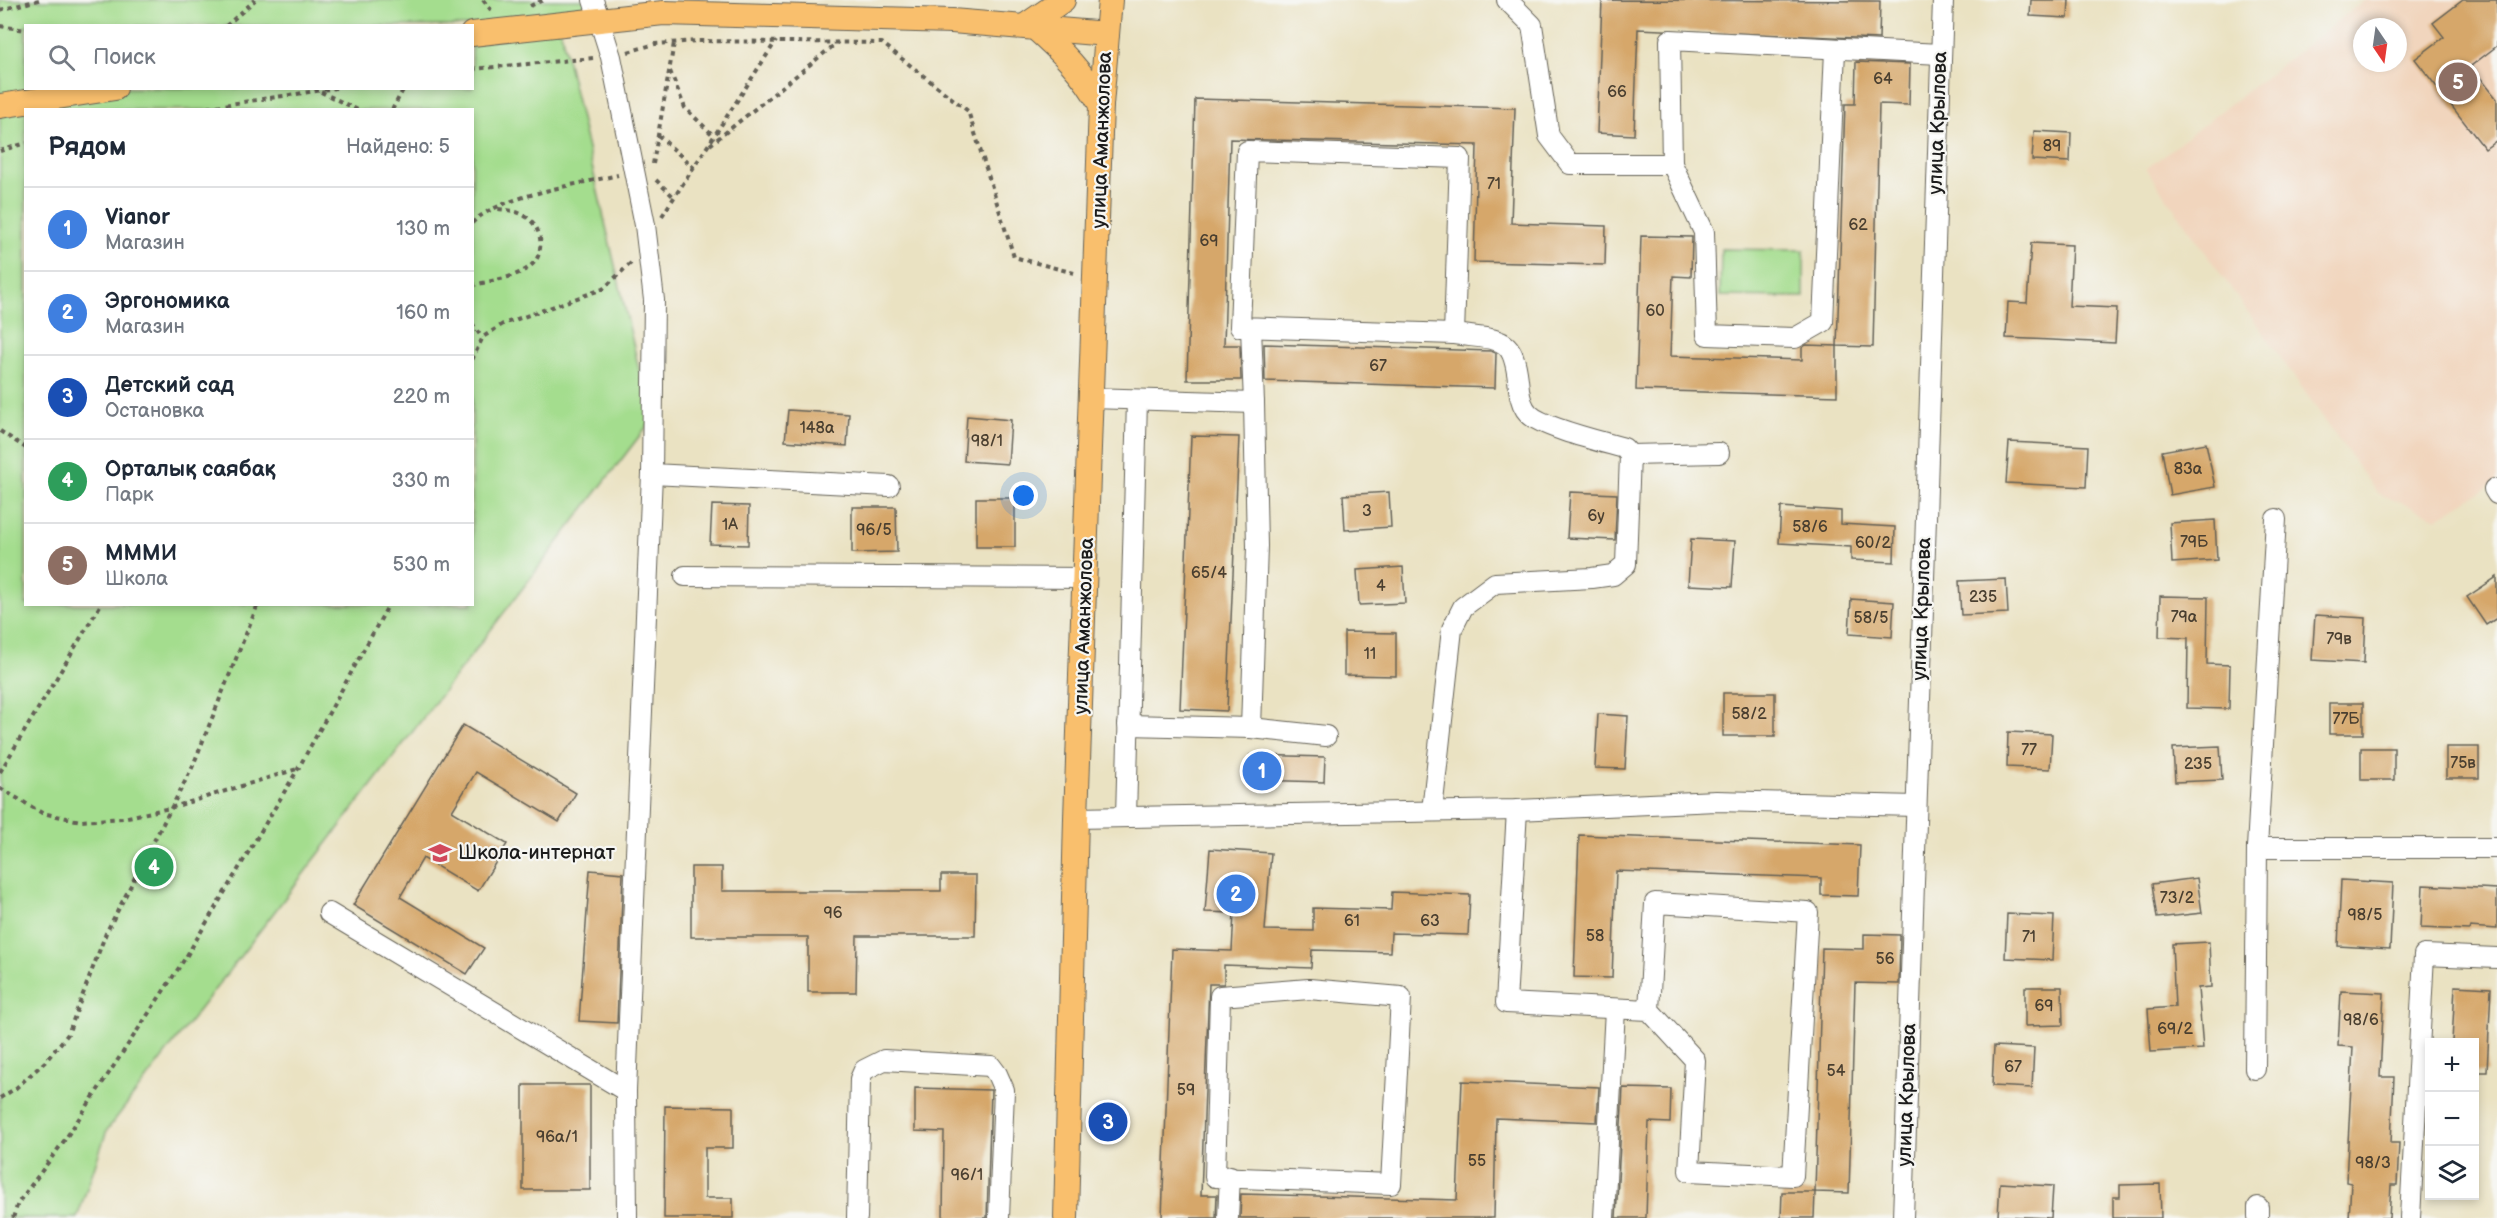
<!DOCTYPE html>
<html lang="ru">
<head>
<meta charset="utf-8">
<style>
	:root { --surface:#fff; --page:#f6f6f7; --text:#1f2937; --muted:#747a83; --line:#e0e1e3; --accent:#0f766e }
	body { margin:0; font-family:"Balsamiq Sans",sans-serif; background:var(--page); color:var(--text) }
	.controls { position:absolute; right:18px; bottom:18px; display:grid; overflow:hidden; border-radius:0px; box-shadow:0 3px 9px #0003 }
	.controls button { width:54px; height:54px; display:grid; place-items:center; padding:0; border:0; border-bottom:2px solid var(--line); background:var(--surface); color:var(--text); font:30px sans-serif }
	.compass { position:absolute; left:2353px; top:18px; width:54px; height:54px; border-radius:50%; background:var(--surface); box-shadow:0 3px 9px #0003; rotate:167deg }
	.you { position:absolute; left:1024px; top:496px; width:21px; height:21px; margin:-15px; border:4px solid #fff; border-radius:50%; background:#1a73e8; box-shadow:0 0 0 9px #1a73e833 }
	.badge { display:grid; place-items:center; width:39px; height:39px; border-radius:50%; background:var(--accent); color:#fff; font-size:20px; font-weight:700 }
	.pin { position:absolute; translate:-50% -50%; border:3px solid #fff; box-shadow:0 2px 6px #0006 }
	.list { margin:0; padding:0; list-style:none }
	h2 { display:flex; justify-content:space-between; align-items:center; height:78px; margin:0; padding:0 24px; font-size:26px }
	h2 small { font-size:20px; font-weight:400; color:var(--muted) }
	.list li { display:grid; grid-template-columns:39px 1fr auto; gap:18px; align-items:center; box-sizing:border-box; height:84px; padding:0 24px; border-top:2px solid var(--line) }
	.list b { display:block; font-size:22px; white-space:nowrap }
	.list p { margin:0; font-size:20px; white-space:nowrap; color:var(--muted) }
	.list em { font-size:20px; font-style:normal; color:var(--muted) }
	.icon { flex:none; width:33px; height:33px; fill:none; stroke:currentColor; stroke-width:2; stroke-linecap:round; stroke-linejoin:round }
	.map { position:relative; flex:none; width:2497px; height:1218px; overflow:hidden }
	.search { position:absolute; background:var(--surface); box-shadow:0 3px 9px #0003; left:24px; top:24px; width:450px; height:66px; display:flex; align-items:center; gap:15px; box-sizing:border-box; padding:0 21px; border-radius:0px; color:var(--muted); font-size:22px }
	.panel { position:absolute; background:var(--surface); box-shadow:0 3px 9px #0003; left:24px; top:108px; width:450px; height:498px; border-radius:0px }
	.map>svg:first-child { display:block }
	.built { fill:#f1d5bd; fill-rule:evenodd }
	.green { fill:#a4dd8e; stroke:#607c55; stroke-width:1.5; fill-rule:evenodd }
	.building { fill:#d6a76b }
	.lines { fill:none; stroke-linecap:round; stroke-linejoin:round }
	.minor-casing { stroke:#646156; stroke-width:22 }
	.major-casing { stroke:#646156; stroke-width:26 }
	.path { stroke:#646156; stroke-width:4; stroke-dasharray:4.5 4.5; stroke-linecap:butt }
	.minor { stroke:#fff; stroke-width:20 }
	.major { stroke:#f9bf6d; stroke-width:24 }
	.labels { text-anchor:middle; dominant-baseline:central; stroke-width:4.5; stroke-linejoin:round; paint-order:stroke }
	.number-label { font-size:16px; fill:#4a3f30 }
	.street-label { font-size:20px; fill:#1c1c1c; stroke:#f6f6f2 }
	.poi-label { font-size:20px; fill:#1c1c1c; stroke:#f6f6f2; text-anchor:start }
</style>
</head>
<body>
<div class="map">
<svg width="2497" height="1218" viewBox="0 0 2497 1218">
	<rect width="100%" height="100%" fill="#f6f6f2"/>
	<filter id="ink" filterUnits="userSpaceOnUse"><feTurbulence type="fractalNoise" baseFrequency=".0167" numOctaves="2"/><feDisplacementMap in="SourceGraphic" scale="12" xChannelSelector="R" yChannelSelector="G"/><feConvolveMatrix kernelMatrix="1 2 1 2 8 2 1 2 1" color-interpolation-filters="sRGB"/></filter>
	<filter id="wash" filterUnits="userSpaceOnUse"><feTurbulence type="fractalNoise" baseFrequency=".008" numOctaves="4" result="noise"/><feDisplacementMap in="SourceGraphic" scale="24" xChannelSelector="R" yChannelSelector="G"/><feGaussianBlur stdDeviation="1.35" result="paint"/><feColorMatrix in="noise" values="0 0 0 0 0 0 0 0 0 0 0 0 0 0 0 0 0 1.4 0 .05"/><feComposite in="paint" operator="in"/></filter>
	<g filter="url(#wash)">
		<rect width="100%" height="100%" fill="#eae2c2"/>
		<!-- built -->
		<path class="built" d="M2365,0H2497V482L2438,518L2377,493L2146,169ZM2362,27H2398V63H2362Z"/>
		<!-- green -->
		<g class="green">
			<path d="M0,0H599L560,28L651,421L107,1130L77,1218H0ZM26,26H472V88H26ZM26,110H472V604H26Z"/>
			<path d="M1721,249L1804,250V297L1720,296Z"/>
		</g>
		<g id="blocks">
			<!-- building -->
			<g class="building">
				<path d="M1602,0L1880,1L1879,39L1638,29L1634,135L1597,133Z"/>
				<path d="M2031,0H2069L2068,18L2030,16Z"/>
				<path d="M2463,0H2497V46L2471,66L2497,99V140L2485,149L2415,59L2444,37L2433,23Z"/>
				<path d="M1856,62L1910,64L1909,105L1879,104L1873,347L1837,346L1845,104H1855Z"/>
				<path d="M1195,99L1515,108L1511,223L1606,226L1605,265L1474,262L1477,145L1230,139L1224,345H1240L1241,380H1187Z"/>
				<path d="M2034,131L2071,133L2070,162L2032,160Z"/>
				<path d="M1641,236L1692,237L1691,277L1673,276L1670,356L1802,360V348L1806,345L1837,346V396L1636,390Z"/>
				<path d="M2031,243L2072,245L2069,306L2117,308L2115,343L2006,338L2008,302L2027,303Z"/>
				<path d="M1264,344L1491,351L1496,353L1495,388L1265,381Z"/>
				<path d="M788,410L849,414L847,446L785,441Z"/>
				<path d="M967,416L1011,420L1008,464L964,461Z"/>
				<path d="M1191,436L1239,437L1227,711L1180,709Z"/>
				<path d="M2009,442L2088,446L2086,487L2006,483Z"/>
				<path d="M2206,443L2215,487L2170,495L2162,451Z"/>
				<path d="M1389,492L1391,527L1345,530L1343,495Z"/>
				<path d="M1570,492L1617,494L1615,540L1567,538Z"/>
				<rect x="976" y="498" width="39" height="49"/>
				<path d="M712,505L749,506L748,545L710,544Z"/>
				<path d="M852,507H896L897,552L852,553Z"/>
				<path d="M1781,507L1841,511V524L1895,527L1894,562L1851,560V547L1779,543Z"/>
				<path d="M2215,520L2217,560L2172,563L2170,523Z"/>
				<path d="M1691,539L1735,541L1732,587L1688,585Z"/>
				<path d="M1403,567L1405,603L1359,605L1357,570Z"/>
				<path d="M2497,577V618L2486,625L2467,597Z"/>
				<path d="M2006,579L2008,613L1961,615L1959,581Z"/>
				<path d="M2160,596L2208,597L2207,664L2230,665L2229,709L2187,708L2188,638L2159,637Z"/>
				<path d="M1851,599L1894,602L1892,637L1849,634Z"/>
				<path d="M2315,615L2366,618L2364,663L2312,660Z"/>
				<path d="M1344,632L1396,633V676L1344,675Z"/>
				<rect x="1723" y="693" width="52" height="43"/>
				<rect x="2329" y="703" width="34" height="31"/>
				<path d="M1598,714L1628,716L1625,769L1595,768Z"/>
				<path d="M463,725L576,793L559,822L476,772L452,811L507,844L478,891L423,858L400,897L484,948L467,974L353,905Z"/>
				<path d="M2008,732L2052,734L2050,769L2007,767Z"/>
				<path d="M2220,746L2222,780L2175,782L2173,748Z"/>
				<rect x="2446" y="747" width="33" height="31"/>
				<rect x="2361" y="748" width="33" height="32"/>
				<path d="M1250,755L1325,757L1324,782L1250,780Z"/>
				<path d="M1579,835L1860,845L1858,896L1821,895V878L1616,871L1612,978L1574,977Z"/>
				<path d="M1210,849L1271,853L1265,930L1313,931V908L1391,910L1392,892L1470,895L1468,935L1391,933L1390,952L1312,950L1311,968L1224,965V984H1209L1201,1195H1217L1216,1218H1162L1172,949L1232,951L1234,913L1205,912Z"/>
				<path d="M691,867H722V891H941V875H976L975,936H857L856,992H808V937H691Z"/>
				<path d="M590,870L623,873L617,1023L579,1021Z"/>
				<path d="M2197,878L2202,913L2157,918L2152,884Z"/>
				<path d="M2341,880L2393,883L2390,949L2338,946Z"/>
				<path d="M2423,885L2497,889V929L2470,927L2469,930L2421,928Z"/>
				<path d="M2007,914L2054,916L2052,960L2005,958Z"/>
				<path d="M1864,934L1900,935L1899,984L1855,983L1849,1193L1815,1192L1822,948L1864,949Z"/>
				<path d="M2209,942L2211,987L2198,988L2203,1049L2151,1052L2148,1009L2175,1007L2172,944Z"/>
				<path d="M2455,986L2491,988L2487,1072H2475V1042H2452Z"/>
				<path d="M2025,987H2062L2063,1025L2025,1026Z"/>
				<path d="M2341,991L2384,993L2380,1077H2394L2391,1143H2399L2397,1185H2391L2389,1218H2349L2351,1183L2346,1182L2353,1047L2338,1046Z"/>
				<path d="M1994,1046L2034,1048L2032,1088L1992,1086Z"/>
				<path d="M1462,1081L1599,1087L1597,1122L1496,1118L1494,1218H1240L1241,1194L1457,1200Z"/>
				<rect x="523" y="1085" width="67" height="105"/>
				<path d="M915,1088L991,1090L987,1218H943L944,1132L915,1131Z"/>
				<path d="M1623,1088L1671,1089L1670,1123L1649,1122L1646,1218H1616Z"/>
				<path d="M665,1106L733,1107V1148H705V1198H733V1218H664Z"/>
				<path d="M2000,1183L2053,1186L2051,1218L1998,1216Z"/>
				<path d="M2160,1184L2161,1218H2113V1197H2120V1185Z"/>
				<path d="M1782,1192H1815L1814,1218H1781Z"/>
			</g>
		</g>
	</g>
	<g filter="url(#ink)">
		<use href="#blocks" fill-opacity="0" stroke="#646156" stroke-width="1.5"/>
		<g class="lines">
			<!-- minor casing -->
			<g class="minor-casing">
				<g id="minor">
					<path d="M593,0L611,57L645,225L654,300L652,474L889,486"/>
					<path d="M1507,0L1532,25L1549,136L1570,164H1672L1670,40L1940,54"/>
					<path d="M1247,151L1460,158L1454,334L1240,327Z"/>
					<path d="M1672,164L1704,232L1707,335L1795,338L1823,322L1835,50"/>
					<path d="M1091,398L1254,403L1251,328"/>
					<path d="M1630,455L1719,453"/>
					<path d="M2494,489L2497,494"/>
					<path d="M685,576L1086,578"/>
					<path d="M1128,725L1251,728L1326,736"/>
					<path d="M1251,728L1257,546L1254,403"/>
					<path d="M1517,810L1506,1003L1649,1010L1695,1060L1689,1171L1793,1176L1808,912L1655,903L1649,1010"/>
					<path d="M1432,811L1452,629L1463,607L1495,583L1592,578L1613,575L1626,564L1630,455L1624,448C1603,442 1543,428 1529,414C1522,407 1520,398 1519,389C1514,334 1504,341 1454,334"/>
					<path d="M1126,817L1137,400"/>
					<path d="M1076,818L1517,810L1716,801L1916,806"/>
					<path d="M2257,848H2497"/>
					<path d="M329,913L626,1091L627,1218"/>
					<path d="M1309,989L1401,997L1391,1184L1215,1177L1220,996Z"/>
					<path d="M2255,1069L2257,848L2276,519"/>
					<path d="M626,1091L652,474"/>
					<path d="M857,1218L860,1079L864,1070L884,1060L991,1066L997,1074L1004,1090L999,1218"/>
					<path d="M1228,1218L1230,1176"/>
					<path d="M1604,1218L1615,1009"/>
					<path d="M1903,1218L1943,0"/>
					<path d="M2258,1218V1207"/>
					<path d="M2410,1218L2424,955L2497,958"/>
				</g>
			</g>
			<!-- major casing -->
			<g class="major-casing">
				<g id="major">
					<path d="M1025,26L1063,0"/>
					<path d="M1034,27C1061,51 1084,73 1101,105"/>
					<path d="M472,34L663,13L952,21L1107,34"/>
					<path d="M0,106L115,88"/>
					<path d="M1066,1218L1076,818L1101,105L1110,0"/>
				</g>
			</g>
			<!-- path -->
			<g class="path">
				<path d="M483,0L491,10"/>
				<path d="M530,6L543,0"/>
				<path d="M0,10L39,0"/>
				<path d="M0,26L26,30"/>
				<path d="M226,26L255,0"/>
				<path d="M628,52L655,44L697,41L882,43L968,111L1014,257L1074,273"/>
				<path d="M472,69L594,58"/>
				<path d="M670,71L685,108L714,136"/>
				<path d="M321,92L358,110"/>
				<path d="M190,110L336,88"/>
				<path d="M392,110L404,88"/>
				<path d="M658,135L694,168"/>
				<path d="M710,145L838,42"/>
				<path d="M0,151L26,143"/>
				<path d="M653,164L674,43"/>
				<path d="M656,180L674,197"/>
				<path d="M662,216L776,41"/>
				<path d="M472,223C498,196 580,184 618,175"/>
				<path d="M472,286C492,279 522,279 536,260C540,254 541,245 540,238C535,215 515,209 494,209"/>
				<path d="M472,323L482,338"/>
				<path d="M472,360L483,337L503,324L603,289L632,262"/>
				<path d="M0,431L26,448"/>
				<path d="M0,772L101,604"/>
				<path d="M0,788L42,813L81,821L123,818L170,808L297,769"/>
				<path d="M0,1098L16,1088L46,1061L68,1034L106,933L192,768L258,604"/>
				<path d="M13,1218L18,1203L64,1141L186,957L298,769L389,604"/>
			</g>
			<!-- minor -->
			<use href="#minor" class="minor"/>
			<!-- major -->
			<use href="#major" class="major"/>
		</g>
	</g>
	<!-- icons -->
	<defs>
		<g id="school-bare" transform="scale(1.8)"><path d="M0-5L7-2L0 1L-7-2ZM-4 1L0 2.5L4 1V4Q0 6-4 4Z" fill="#d1495b" stroke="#f6f6f2" stroke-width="2.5" paint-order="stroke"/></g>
	</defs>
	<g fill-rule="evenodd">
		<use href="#school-bare" x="440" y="853"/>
	</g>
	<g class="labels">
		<!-- number labels -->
		<g class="number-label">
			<text x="1883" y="79">64</text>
			<text x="1617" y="92">66</text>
			<text x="2052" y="146">89</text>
			<text x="1494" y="184">71</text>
			<text x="1858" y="225">62</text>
			<text x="1209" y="241">69</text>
			<text x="1655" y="311">60</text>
			<text x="1378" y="366">67</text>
			<text x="817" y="428">148а</text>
			<text x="987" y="441">98/1</text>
			<text x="2188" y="469">83а</text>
			<text x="1367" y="511">3</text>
			<text x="1596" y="516">6у</text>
			<text x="730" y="525">1А</text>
			<text x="1810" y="527">58/6</text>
			<text x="874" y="530">96/5</text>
			<text x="2194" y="542">79Б</text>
			<text x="1873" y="543">60/2</text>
			<text x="1209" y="573">65/4</text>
			<text x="1381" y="586">4</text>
			<text x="1983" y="597">235</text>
			<text x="2184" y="617">79а</text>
			<text x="1871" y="618">58/5</text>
			<text x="2339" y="639">79в</text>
			<text x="1370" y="654">11</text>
			<text x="1749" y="714">58/2</text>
			<text x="2346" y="719">77Б</text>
			<text x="2029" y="750">77</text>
			<text x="2463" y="763">75в</text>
			<text x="2198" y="764">235</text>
			<text x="2177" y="898">73/2</text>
			<text x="833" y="913">96</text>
			<text x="2365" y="915">98/5</text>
			<text x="1352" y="921">61</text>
			<text x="1430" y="921">63</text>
			<text x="1595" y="936">58</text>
			<text x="2029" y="937">71</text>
			<text x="1885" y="959">56</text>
			<text x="2044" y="1006">69</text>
			<text x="2361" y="1020">98/6</text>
			<text x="2175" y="1029">69/2</text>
			<text x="2013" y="1067">67</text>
			<text x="1836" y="1071">54</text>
			<text x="1186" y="1090">59</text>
			<text x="557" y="1137">96а/1</text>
			<text x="1477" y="1161">55</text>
			<text x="2373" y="1163">98/3</text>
			<text x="967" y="1175">96/1</text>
		</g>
		<!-- street labels -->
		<g class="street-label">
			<text transform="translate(1938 123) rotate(-88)">улица Крылова</text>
			<text transform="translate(1102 140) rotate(-88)">улица Аманжолова</text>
			<text transform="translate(1922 609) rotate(-88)">улица Крылова</text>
			<text transform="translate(1084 626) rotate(-88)">улица Аманжолова</text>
			<text transform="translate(1907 1095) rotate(-88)">улица Крылова</text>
		</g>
		<!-- poi labels -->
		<g class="poi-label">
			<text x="458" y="853">Школа-интернат</text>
		</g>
	</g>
</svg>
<div class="controls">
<button>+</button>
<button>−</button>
<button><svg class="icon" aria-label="layers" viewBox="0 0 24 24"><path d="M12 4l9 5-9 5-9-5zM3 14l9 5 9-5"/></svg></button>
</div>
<svg class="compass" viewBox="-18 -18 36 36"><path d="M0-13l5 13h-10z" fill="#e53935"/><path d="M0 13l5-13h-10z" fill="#747a83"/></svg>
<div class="you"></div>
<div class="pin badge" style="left:1262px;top:771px;background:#3f7fe0">1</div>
<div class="pin badge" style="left:1236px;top:894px;background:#3f7fe0">2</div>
<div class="pin badge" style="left:1108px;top:1122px;background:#1a4fb4">3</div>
<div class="pin badge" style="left:154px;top:867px;background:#2e9e5b">4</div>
<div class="pin badge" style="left:2458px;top:82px;background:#8d6e63">5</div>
<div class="search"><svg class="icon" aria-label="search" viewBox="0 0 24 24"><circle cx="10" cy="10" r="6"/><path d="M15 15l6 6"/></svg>Поиск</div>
<section class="panel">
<h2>Рядом<small>Найдено: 5</small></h2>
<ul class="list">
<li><span class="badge" style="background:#3f7fe0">1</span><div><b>Vianor</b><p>Магазин</p></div><em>130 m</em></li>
<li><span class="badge" style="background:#3f7fe0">2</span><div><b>Эргономика</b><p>Магазин</p></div><em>160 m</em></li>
<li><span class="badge" style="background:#1a4fb4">3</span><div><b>Детский сад</b><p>Остановка</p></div><em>220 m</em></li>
<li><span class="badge" style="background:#2e9e5b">4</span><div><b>Орталық саябақ</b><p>Парк</p></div><em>330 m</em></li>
<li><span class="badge" style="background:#8d6e63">5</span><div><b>МММИ</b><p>Школа</p></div><em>530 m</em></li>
</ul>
</section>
</div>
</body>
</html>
